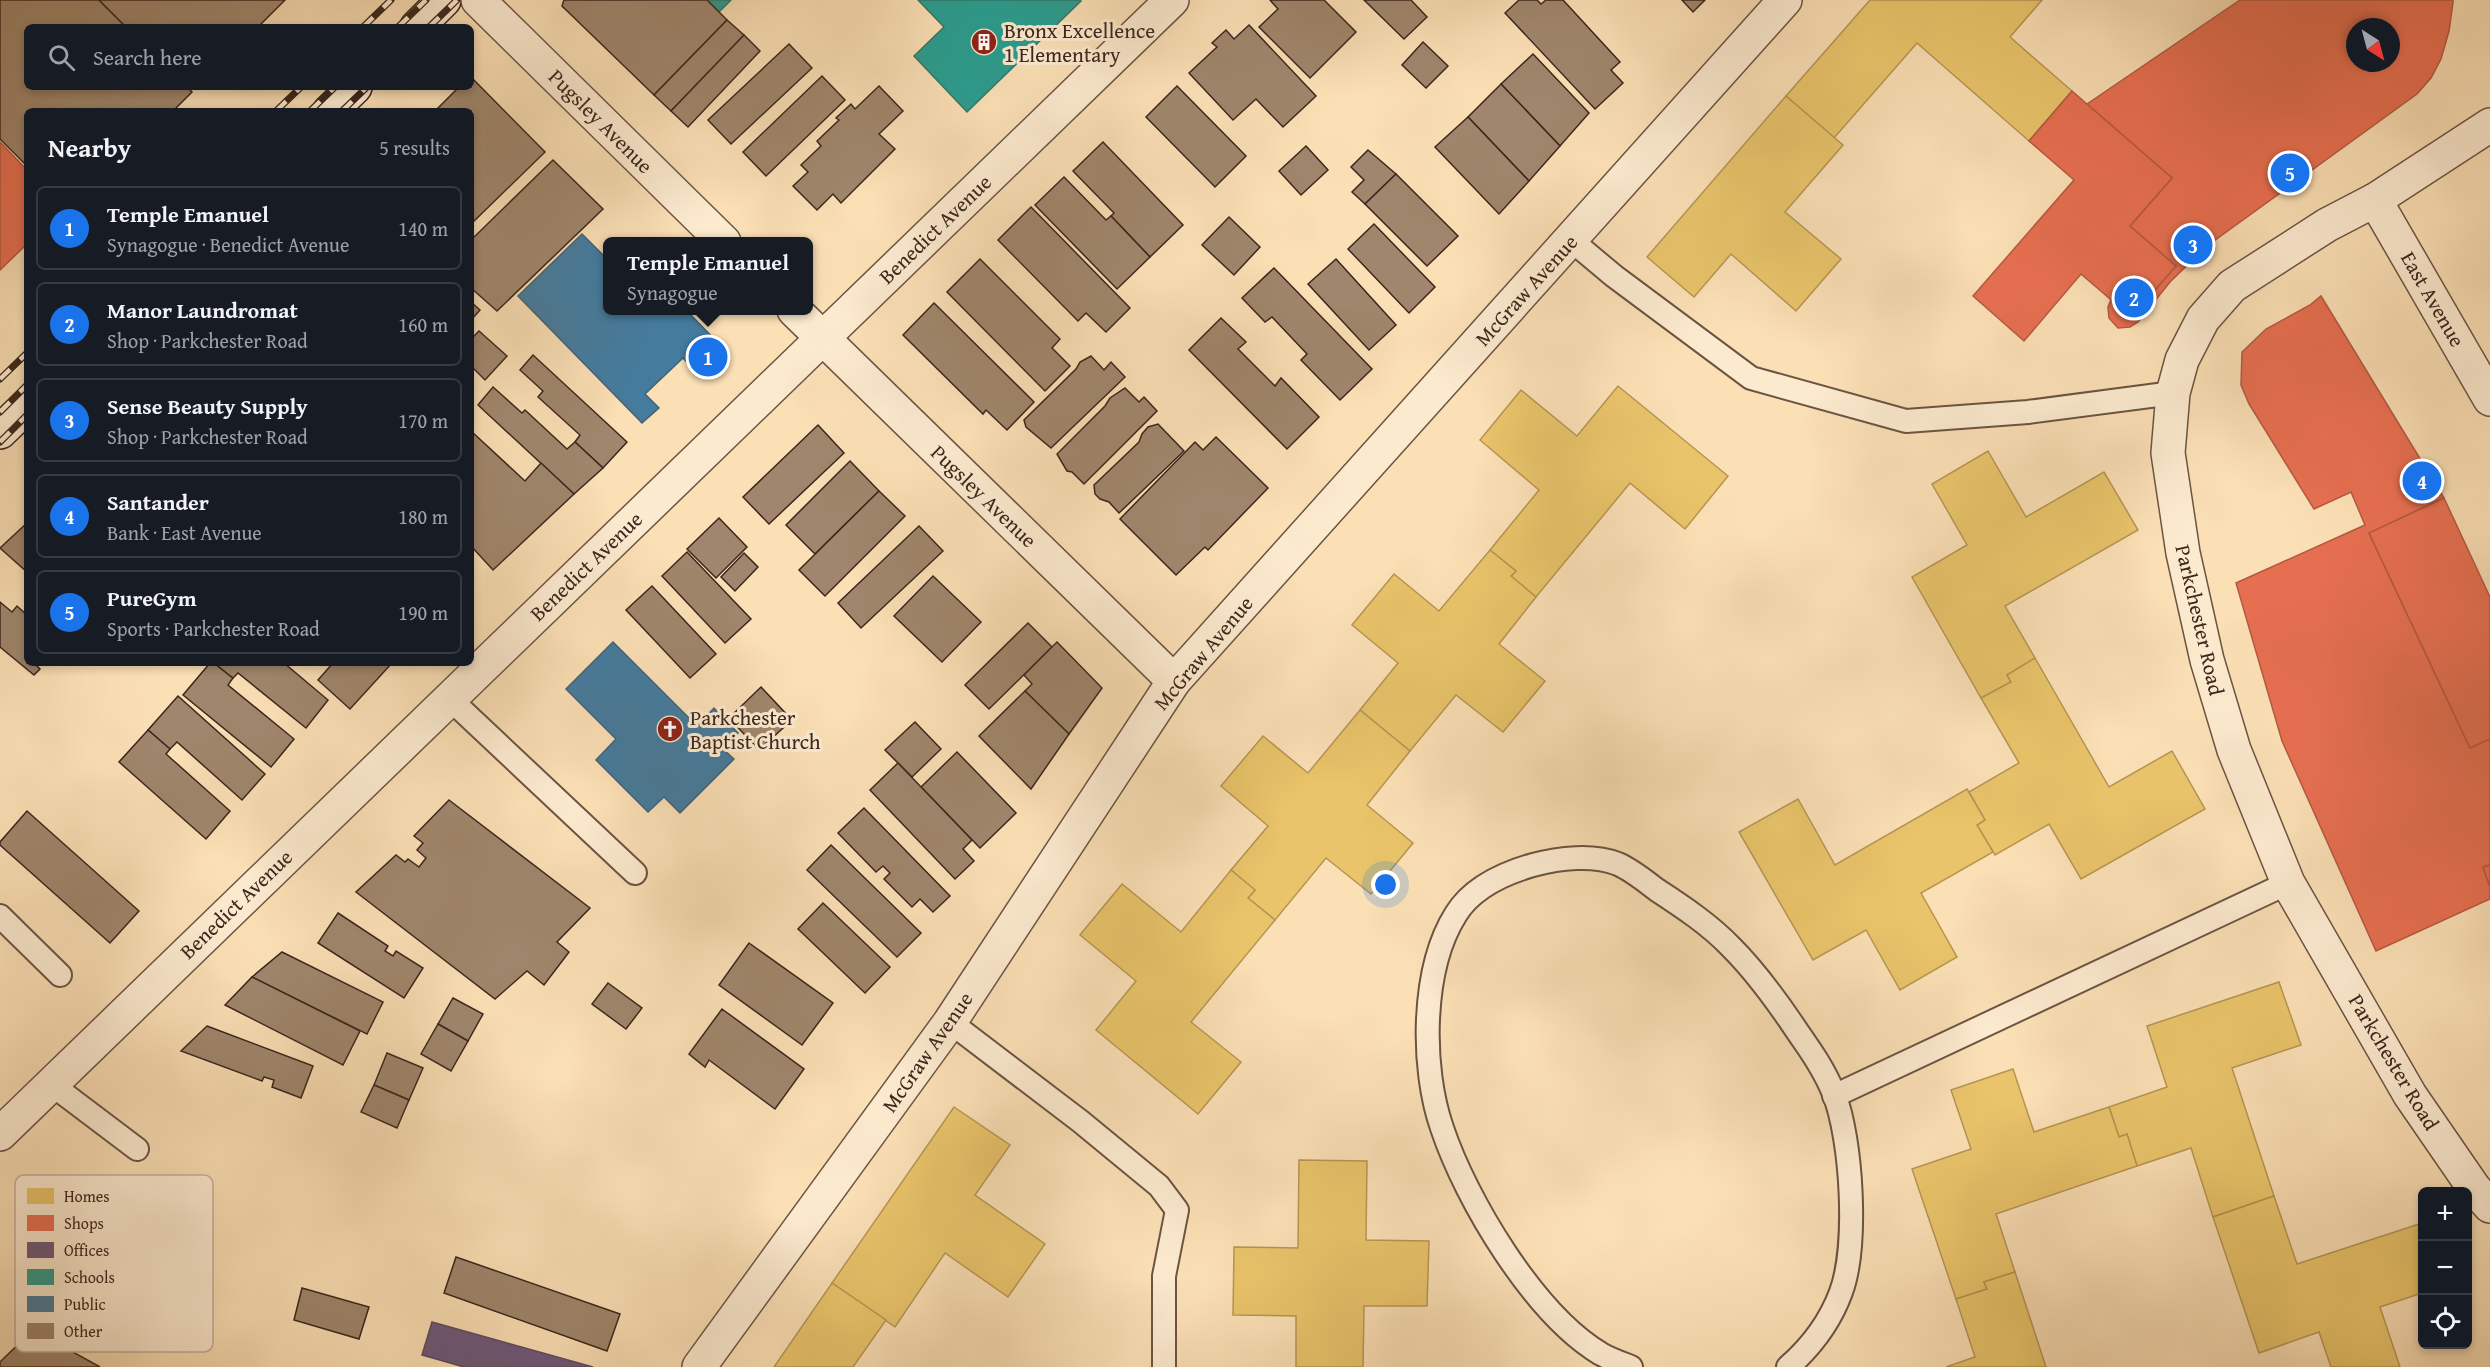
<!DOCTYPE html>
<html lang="en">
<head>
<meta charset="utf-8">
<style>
	:root { --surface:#171b24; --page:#242831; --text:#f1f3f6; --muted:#9ea1a6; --line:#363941; --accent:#1a73e8 }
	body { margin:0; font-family:"Gentium Book Plus",serif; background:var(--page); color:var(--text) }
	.controls { position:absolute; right:18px; bottom:18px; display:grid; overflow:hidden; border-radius:9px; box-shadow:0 3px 9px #0003 }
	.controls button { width:54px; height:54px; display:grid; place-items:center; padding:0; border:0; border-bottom:2px solid var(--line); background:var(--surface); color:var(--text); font:30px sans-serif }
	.compass { position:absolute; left:2346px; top:18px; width:54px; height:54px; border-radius:50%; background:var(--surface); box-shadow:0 3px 9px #0003; rotate:144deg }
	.you { position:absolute; left:1386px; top:885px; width:21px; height:21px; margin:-15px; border:4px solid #fff; border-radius:50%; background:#1a73e8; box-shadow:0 0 0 9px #1a73e833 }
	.badge { display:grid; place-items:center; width:39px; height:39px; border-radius:50%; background:var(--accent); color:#fff; font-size:20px; font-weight:700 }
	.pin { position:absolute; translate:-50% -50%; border:3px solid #fff; box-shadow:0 2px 6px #0006 }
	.popup { position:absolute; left:603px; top:237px; width:210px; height:78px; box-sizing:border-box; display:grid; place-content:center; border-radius:9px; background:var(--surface); filter:drop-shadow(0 2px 4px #0005); font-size:20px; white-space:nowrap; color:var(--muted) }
	.popup b { font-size:22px; color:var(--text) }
	.popup::after { content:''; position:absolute; left:50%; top:100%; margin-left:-12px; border:12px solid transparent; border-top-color:var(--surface) }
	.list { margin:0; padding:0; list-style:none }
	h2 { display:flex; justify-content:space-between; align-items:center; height:78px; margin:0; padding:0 24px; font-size:26px }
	h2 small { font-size:20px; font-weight:400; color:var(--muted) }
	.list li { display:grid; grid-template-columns:39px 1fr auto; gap:18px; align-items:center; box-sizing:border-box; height:84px; margin:0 12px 12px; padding:0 12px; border:2px solid var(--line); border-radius:9px }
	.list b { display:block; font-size:22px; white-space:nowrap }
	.list p { margin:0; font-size:20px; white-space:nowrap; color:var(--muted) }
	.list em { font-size:20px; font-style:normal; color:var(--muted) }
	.icon { flex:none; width:33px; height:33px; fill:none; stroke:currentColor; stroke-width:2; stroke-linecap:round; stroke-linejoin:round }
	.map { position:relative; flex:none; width:2490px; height:1367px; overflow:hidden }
	.search { position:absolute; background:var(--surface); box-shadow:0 3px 9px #0003; left:24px; top:24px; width:450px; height:66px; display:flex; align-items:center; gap:15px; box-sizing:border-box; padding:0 21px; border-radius:9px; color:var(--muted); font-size:22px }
	.panel { position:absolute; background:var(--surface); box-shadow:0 3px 9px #0003; left:24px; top:108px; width:450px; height:558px; border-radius:9px }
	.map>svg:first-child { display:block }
	.homes { fill:#e9c46a; stroke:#b59553; stroke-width:1.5 }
	.shops { fill:#e76f51; stroke:#b45941; stroke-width:1.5; fill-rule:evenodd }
	.offices { fill:#6d597a; stroke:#5e4a5e; stroke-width:1.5 }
	.schools { fill:#2a9d8f; stroke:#2f796d; stroke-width:1.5 }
	.public { fill:#457b9d; stroke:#426277; stroke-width:1.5 }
	.building { fill:#9f866c; stroke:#3c261d; stroke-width:1.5 }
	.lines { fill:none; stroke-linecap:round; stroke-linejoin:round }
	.lane-casing { stroke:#6c5443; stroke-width:26 }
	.street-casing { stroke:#6c5443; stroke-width:36 }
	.secondary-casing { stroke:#3c261d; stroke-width:36 }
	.lane { stroke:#fceacf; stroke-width:22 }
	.street { stroke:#fceacf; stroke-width:33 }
	.secondary { stroke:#fceacf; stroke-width:33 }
	.rail-casing { stroke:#3c261d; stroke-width:7 }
	.rail { stroke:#fceacf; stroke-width:4.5; stroke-dasharray:14; stroke-linecap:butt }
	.labels { text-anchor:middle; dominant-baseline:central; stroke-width:6; stroke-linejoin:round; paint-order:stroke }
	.poi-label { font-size:21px; fill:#3c261d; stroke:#fceacf; text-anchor:start }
	.street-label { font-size:21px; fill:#3c261d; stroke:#fceacf }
	.key { fill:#fceacf; stroke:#c2af9a; stroke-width:1.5 }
	.key-label { font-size:16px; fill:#3c261d }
</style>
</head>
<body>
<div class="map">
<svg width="2490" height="1367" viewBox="0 0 2490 1367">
	<rect width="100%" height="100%" fill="#fbdfb5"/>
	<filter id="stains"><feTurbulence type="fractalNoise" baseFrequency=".00333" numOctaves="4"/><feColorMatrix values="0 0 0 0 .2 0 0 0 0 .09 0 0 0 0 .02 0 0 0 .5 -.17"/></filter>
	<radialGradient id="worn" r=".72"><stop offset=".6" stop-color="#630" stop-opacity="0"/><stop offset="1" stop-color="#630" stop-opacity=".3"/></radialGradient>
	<!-- homes -->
	<g class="homes">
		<path d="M1870,0H2042L2010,37L2072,91L2029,141L1917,43L1834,138L1786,96Z"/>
		<path d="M1786,96L1843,145L1785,212L1841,259L1796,311L1731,254L1694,297L1647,257Z"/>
		<path d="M1618,386L1728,476L1685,529L1630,483L1536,597L1511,576L1516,571L1490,550L1539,490L1480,440L1521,390L1577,436Z"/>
		<path d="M1988,451L2026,517L2104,472L2138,530L2005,606L2035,658L2007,675L2011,682L1981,698L1912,577L1967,545L1932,484Z"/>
		<path d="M1490,550L1516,571L1511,576L1536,597L1499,644L1545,681L1503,732L1456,695L1410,751L1360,710L1398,663L1352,625L1394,574L1439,611Z"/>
		<path d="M2035,658L2109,787L2172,751L2205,809L2081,879L2049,824L1995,855L1977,825L1985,820L1969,792L2019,763L1981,698L2011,682L2007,675Z"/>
		<path d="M1360,710L1410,751L1367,805L1413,843L1371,894L1326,858L1275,920L1248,898L1255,890L1231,870L1268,826L1221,786L1263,736L1308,773Z"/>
		<path d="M1967,789L1985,820L1977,825L1993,852L1921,893L1957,957L1900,990L1866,930L1813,960L1739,832L1798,799L1835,865Z"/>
		<path d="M1231,870L1255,890L1248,898L1275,920L1191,1022L1241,1062L1198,1114L1096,1030L1136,981L1080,935L1122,884L1181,932Z"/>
		<path d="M2279,982L2301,1045L2232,1068L2274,1196L2213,1217L2191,1148L2137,1166L2127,1134L2119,1137L2109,1107L2167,1087L2147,1026Z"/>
		<path d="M2013,1069L2034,1132L2109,1107L2119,1137L2127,1134L2137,1166L1996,1214L2015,1272L1984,1282L1987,1289L1956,1299L1912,1169L1971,1149L1951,1090Z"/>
		<path d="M954,1107L1010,1145L975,1195L1045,1244L1008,1297L945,1253L895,1327L832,1283Z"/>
		<path d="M1299,1160L1367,1161L1366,1240L1429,1241L1427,1306H1364L1363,1367H1296V1316L1233,1315L1234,1247L1298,1248Z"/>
		<path d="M2274,1196L2297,1264L2422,1223V1293L2380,1307L2400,1367H2331L2319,1332L2259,1353L2213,1217Z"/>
		<path d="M2015,1272L2046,1367H1946L1975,1357L1956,1299L1987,1289L1984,1282Z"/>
		<path d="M832,1283L886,1320L853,1367H774Z"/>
	</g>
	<!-- shops -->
	<g class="shops">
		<path d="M2240,0H2453V2L2449,31L2441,59L2431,78L2417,94L2207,246L2170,282L2138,322L2130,327L2118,328L2109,318L2108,307L2111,300L2131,317L2176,266L2130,226L2172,178L2087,104ZM2355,27H2391V63H2355Z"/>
		<path d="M2072,91L2172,178L2130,226L2176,266L2131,317L2081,274L2024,341L1973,296L2074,180L2029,141Z"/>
		<path d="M0,142L27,170V244L0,270Z"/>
		<path d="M2321,296L2444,498L2369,533L2470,748L2490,739V865L2483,867L2490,887V899L2376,951L2282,741L2236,583L2365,525L2351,492L2314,509L2249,404L2241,385L2242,352L2266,329L2310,305Z"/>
		<path d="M2444,498L2490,597V739L2470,748L2369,533Z"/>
		<path d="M2490,865V887L2483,867Z"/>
	</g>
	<!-- offices -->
	<path class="offices" d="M432,1322L593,1367H464L422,1355Z"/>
	<!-- schools -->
	<g class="schools">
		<path d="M707,0H731L719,12Z"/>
		<path d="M918,0H1080L1081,1L967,112L914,56L944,27Z"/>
	</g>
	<!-- public -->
	<g class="public">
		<path d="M582,234L608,260V310H686L725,350L699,375L683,358L645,394L659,408L642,423L518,296Z"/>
		<path d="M613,642L697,726L714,708L738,733L723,749L734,759L680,813L664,797L648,812L596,760L616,739L566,689Z"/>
	</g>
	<!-- building -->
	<g class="building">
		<path d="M0,0H99L126,27H27V87H187L192,92L173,111H27V166L0,139Z"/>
		<path d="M99,0H285L258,27H126Z"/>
		<path d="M564,0H707L727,20L654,95L562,6Z"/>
		<path d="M1270,0H1324L1356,32L1310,78L1259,27L1278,9Z"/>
		<path d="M1364,0H1411L1427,17L1404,39Z"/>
		<path d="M1519,0H1537L1541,4L1546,0H1563L1620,62L1611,70L1623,83L1595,109L1505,13Z"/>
		<path d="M1682,0H1705L1693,12Z"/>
		<path d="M727,20L744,35L671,111L654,95Z"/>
		<path d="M1249,25L1316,96L1283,127L1256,99L1233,120L1189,73L1217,47L1212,43L1226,30L1234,39Z"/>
		<path d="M744,35L760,51L688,127L671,111Z"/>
		<path d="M1423,42L1448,66L1426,88L1402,65Z"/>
		<path d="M789,44L812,68L731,144L708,120Z"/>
		<path d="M1533,54L1589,113L1560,146L1501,84Z"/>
		<path d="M822,76L845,100L766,176L743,152Z"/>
		<path d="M471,77L545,152L471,224V111H435L459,87H471Z"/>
		<path d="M1501,84L1560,146L1529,181L1468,117Z"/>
		<path d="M879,86L903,111L879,134L895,149L841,203L833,194L817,210L793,186L808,172L801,165L821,146L817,141L839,120L836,118L851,104L855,109Z"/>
		<path d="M1177,86L1246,156L1215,187L1146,117Z"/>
		<path d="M1468,117L1529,181L1499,214L1435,147Z"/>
		<path d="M1103,142L1183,225L1150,257L1111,216L1114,213L1073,171Z"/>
		<path d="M1306,146L1328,170L1301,195L1279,171Z"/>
		<path d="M1368,150L1396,174L1365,204L1352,192L1364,180L1351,167Z"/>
		<path d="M553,160L603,209L497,311L471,288V240Z"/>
		<path d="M1396,174L1458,236L1427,266L1365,204Z"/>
		<path d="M1064,177L1106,220L1111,216L1150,257L1117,289L1035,205Z"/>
		<path d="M1031,207L1130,308L1106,332L1086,313L1078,321L998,240Z"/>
		<path d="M1229,217L1260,247L1234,275L1202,245Z"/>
		<path d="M1374,224L1435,287L1409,313L1348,249Z"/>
		<path d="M980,259L1060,339L1052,348L1070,366L1045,391L947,292Z"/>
		<path d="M1336,259L1396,325L1369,350L1308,284Z"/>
		<path d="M1274,268L1372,369L1340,400L1301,360L1307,354L1272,317L1265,322L1242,298Z"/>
		<path d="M471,302L480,310L471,320Z"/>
		<path d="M934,303L1034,402L1007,430L986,410L983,414L903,335Z"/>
		<path d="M1221,318L1246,342L1238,349L1275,386L1281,378L1319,417L1287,449L1189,350Z"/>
		<path d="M479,331L507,356L485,380L471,366V339Z"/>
		<path d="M533,355L627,442L603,468L575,442L580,435L538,397L543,391L520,370Z"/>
		<path d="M1091,356L1104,370L1111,362L1125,377L1051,448L1026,427L1024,420L1076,369L1080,362Z"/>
		<path d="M493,387L522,413L525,410L567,449L575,442L603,468L574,494L478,405Z"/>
		<path d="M1125,388L1139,402L1144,397L1157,411L1084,484L1072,472L1067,471L1057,454L1105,406L1110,398Z"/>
		<path d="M1158,424L1184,451L1119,513L1109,502L1100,499L1095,494L1094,485L1139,442L1142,434L1148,427Z"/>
		<path d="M818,425L844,453L769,524L743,497Z"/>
		<path d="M471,431L525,481L541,463L574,494L493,570L471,546Z"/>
		<path d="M1216,437L1268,488L1208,550L1205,547L1176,575L1120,519L1195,442L1203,450Z"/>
		<path d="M850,461L879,491L815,554L786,525Z"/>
		<path d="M879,491L905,516L825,596L799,570Z"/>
		<path d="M719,518L747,547L716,578L687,549Z"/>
		<path d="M27,523V572L0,548Z"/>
		<path d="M919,526L943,551L861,628L838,603Z"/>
		<path d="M687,552L751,619L725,643L662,576Z"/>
		<path d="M744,553L758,567L735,591L721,577Z"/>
		<path d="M933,576L981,622L942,662L894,616Z"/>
		<path d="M652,586L716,654L690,678L626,610Z"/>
		<path d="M0,602L12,612L17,606L27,615V663H34L40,669L34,675L0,647Z"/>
		<path d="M1028,623L1052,647L989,709L965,685Z"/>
		<path d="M1057,642L1102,688L1069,734L1025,691L1032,684L1024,675Z"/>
		<path d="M210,663H214L233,678L228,685L294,739L271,767L183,695Z"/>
		<path d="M214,663H284L328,700L306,728L238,673L233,678Z"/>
		<path d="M333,663H392L350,709L318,680Z"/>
		<path d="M761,687L792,720L759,750L729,718Z"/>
		<path d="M1025,691L1069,734L1031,789L979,736Z"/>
		<path d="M178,696L265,774L242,800L177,742L170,749L148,730Z"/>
		<path d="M915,722L941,749L912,777L885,750Z"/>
		<path d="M148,730L170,749L166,754L230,811L206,839L119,762Z"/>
		<path d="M957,752L1016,813L980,848L921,787Z"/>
		<path d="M898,763L972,840L963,849L974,861L955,879L870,790Z"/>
		<path d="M449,800L590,908L557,942L569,952L544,985L527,971L495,999L356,892L396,855L405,862L408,859L419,867L426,858L417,850L423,843L414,836Z"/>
		<path d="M864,808L950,896L933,912L920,899L912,907L884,879L890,873L883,866L876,872L838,833Z"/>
		<path d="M27,811L139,911L110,943L0,845V842Z"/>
		<path d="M831,845L921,933L897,957L807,870Z"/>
		<path d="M823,903L890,967L865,993L798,929Z"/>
		<path d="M338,913L388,946L385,951L393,956L396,951L423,968L404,998L318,943Z"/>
		<path d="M749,943L833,1003L802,1045L719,985Z"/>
		<path d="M282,952L383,1002L367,1034L252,977Z"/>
		<path d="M252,977L360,1031L343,1065L225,1005Z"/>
		<path d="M608,983L642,1008L626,1029L592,1004Z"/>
		<path d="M453,998L483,1014L468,1041L438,1024Z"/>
		<path d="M722,1009L804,1069L775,1109L709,1060L705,1067L689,1054Z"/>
		<path d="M438,1024L468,1041L451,1071L421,1054Z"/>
		<path d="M207,1026L313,1066L301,1098L272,1087L274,1080L264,1077L262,1081L181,1051Z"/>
		<path d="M387,1053L423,1068L409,1100L374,1085Z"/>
		<path d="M374,1085L409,1100L397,1128L361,1112Z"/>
		<path d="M456,1257L620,1314L607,1351L444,1293Z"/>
		<path d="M302,1288L369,1307L359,1339L294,1320Z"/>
		<path d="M33,1330L100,1367H0V1362Z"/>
	</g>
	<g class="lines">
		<!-- lane casing -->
		<g class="lane-casing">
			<g id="lane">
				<path d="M1571,240L1614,276L1751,378L1906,421L2028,412L2173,393"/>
				<path d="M450,699L635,873"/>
				<path d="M0,916L60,975"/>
				<path d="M950,1022L1080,1121L1159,1186L1177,1210L1164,1276V1367"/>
				<path d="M51,1084L137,1149"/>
				<path d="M1834,1096L2288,883"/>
				<path d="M1631,1367C1621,1363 1610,1359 1601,1354C1534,1314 1466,1200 1442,1128C1421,1068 1421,969 1456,914C1472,888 1505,873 1533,865C1559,858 1593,854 1618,864C1632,870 1645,881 1657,890C1683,907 1710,925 1731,947C1756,972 1777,1001 1797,1031C1811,1051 1825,1071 1834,1094C1852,1140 1858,1246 1841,1292C1830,1322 1812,1346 1788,1367"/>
			</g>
		</g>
		<!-- street casing -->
		<g class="street-casing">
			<g id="street">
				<path d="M478,0L724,242"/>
				<path d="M2490,125L2375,200L2327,225L2232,286L2203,319L2182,360L2173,393L2168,453L2183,553L2207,660L2234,750L2288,883L2410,1095L2474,1188L2490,1206"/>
				<path d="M2375,200L2490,399"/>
				<path d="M794,310L1174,681"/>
				<path d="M0,1134L1172,0"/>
				<path d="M699,1367L950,1022L1174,681L1785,0"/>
			</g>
		</g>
		<!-- secondary casing -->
		<g class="secondary-casing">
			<g id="secondary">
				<path d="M417,27L444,0"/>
				<path d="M330,111L355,87"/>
				<path d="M0,432L27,406"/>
			</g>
		</g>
		<!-- lane -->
		<use href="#lane" class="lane"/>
		<!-- street -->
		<use href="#street" class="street"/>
		<!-- secondary -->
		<use href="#secondary" class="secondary"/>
		<!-- rail casing -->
		<g class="rail-casing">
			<g id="rail">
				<path d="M363,27L391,0"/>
				<path d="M398,27L426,0"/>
				<path d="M429,27L457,0"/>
				<path d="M276,111L301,87"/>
				<path d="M310,111L335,87"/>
				<path d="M342,111L367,87"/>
				<path d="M0,379L27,353"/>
				<path d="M0,412L27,385"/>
				<path d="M0,442L27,415"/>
			</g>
		</g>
		<!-- rail -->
		<use href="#rail" class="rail"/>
	</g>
	<!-- icons -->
	<defs>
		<g id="building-disc" transform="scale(1.35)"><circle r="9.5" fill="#8f2418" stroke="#fceacf"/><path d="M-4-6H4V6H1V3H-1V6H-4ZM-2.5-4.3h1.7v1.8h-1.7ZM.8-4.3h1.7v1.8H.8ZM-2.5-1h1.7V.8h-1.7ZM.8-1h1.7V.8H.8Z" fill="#fff"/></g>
		<g id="church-disc" transform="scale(1.35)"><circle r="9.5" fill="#8f2418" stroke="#fceacf"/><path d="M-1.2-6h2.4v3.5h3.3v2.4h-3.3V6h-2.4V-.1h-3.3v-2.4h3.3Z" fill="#fff"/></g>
	</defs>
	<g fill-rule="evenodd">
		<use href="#building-disc" x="984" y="42"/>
		<use href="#church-disc" x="670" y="729"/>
	</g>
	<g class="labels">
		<!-- poi labels -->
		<g class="poi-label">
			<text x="1004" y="30">Bronx Excellence<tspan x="1004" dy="24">1 Elementary</tspan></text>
			<text x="690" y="717">Parkchester<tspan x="690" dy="24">Baptist Church</tspan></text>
		</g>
		<!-- street labels -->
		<g class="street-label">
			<text transform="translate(601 121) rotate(45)">Pugsley Avenue</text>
			<text transform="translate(935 229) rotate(-44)">Benedict Avenue</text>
			<text transform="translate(1526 290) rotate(-48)">McGraw Avenue</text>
			<text transform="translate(2433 299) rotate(60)">East Avenue</text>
			<text transform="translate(984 496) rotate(44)">Pugsley Avenue</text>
			<text transform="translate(586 566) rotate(-44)">Benedict Avenue</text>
			<text transform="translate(2200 620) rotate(77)">Parkchester Road</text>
			<text transform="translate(1203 653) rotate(-50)">McGraw Avenue</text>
			<text transform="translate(236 904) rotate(-44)">Benedict Avenue</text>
			<text transform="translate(927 1052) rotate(-55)">McGraw Avenue</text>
			<text transform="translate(2394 1062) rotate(59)">Parkchester Road</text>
		</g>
	</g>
	<!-- legend -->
	<rect x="15" y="1175" width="198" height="177" rx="9" class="key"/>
	<rect x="27" y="1188" width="27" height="16" fill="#e9c46a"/>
	<rect x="27" y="1215" width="27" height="16" fill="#e76f51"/>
	<rect x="27" y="1242" width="27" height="16" fill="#6d597a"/>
	<rect x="27" y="1269" width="27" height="16" fill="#2a9d8f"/>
	<rect x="27" y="1296" width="27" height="16" fill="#457b9d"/>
	<rect x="27" y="1323" width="27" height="16" fill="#9f866c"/>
	<g class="key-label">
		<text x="64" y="1202">Homes</text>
		<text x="64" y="1229">Shops</text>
		<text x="64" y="1256">Offices</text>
		<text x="64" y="1283">Schools</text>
		<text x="64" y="1310">Public</text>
		<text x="64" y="1337">Other</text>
	</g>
	<rect width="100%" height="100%" filter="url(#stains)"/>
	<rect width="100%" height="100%" fill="url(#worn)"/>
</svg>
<div class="controls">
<button>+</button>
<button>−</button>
<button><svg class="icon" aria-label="locate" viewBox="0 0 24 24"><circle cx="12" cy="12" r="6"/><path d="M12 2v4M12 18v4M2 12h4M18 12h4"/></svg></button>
</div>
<svg class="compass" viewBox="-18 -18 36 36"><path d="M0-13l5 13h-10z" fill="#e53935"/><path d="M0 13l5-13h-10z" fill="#9ea1a6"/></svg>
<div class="you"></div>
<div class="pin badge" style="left:708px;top:357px">1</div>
<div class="popup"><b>Temple Emanuel</b>Synagogue</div>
<div class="pin badge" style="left:2134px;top:298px">2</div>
<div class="pin badge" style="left:2193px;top:245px">3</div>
<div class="pin badge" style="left:2422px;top:481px">4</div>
<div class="pin badge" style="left:2290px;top:173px">5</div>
<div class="search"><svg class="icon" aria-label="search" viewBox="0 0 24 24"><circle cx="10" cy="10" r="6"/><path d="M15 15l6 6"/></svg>Search here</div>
<section class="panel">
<h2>Nearby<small>5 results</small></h2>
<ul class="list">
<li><span class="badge">1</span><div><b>Temple Emanuel</b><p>Synagogue · Benedict Avenue</p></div><em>140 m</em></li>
<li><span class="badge">2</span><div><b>Manor Laundromat</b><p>Shop · Parkchester Road</p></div><em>160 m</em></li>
<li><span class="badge">3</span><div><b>Sense Beauty Supply</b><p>Shop · Parkchester Road</p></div><em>170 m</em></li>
<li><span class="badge">4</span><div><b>Santander</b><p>Bank · East Avenue</p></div><em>180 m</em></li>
<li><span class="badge">5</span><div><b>PureGym</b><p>Sports · Parkchester Road</p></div><em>190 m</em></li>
</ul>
</section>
</div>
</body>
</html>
